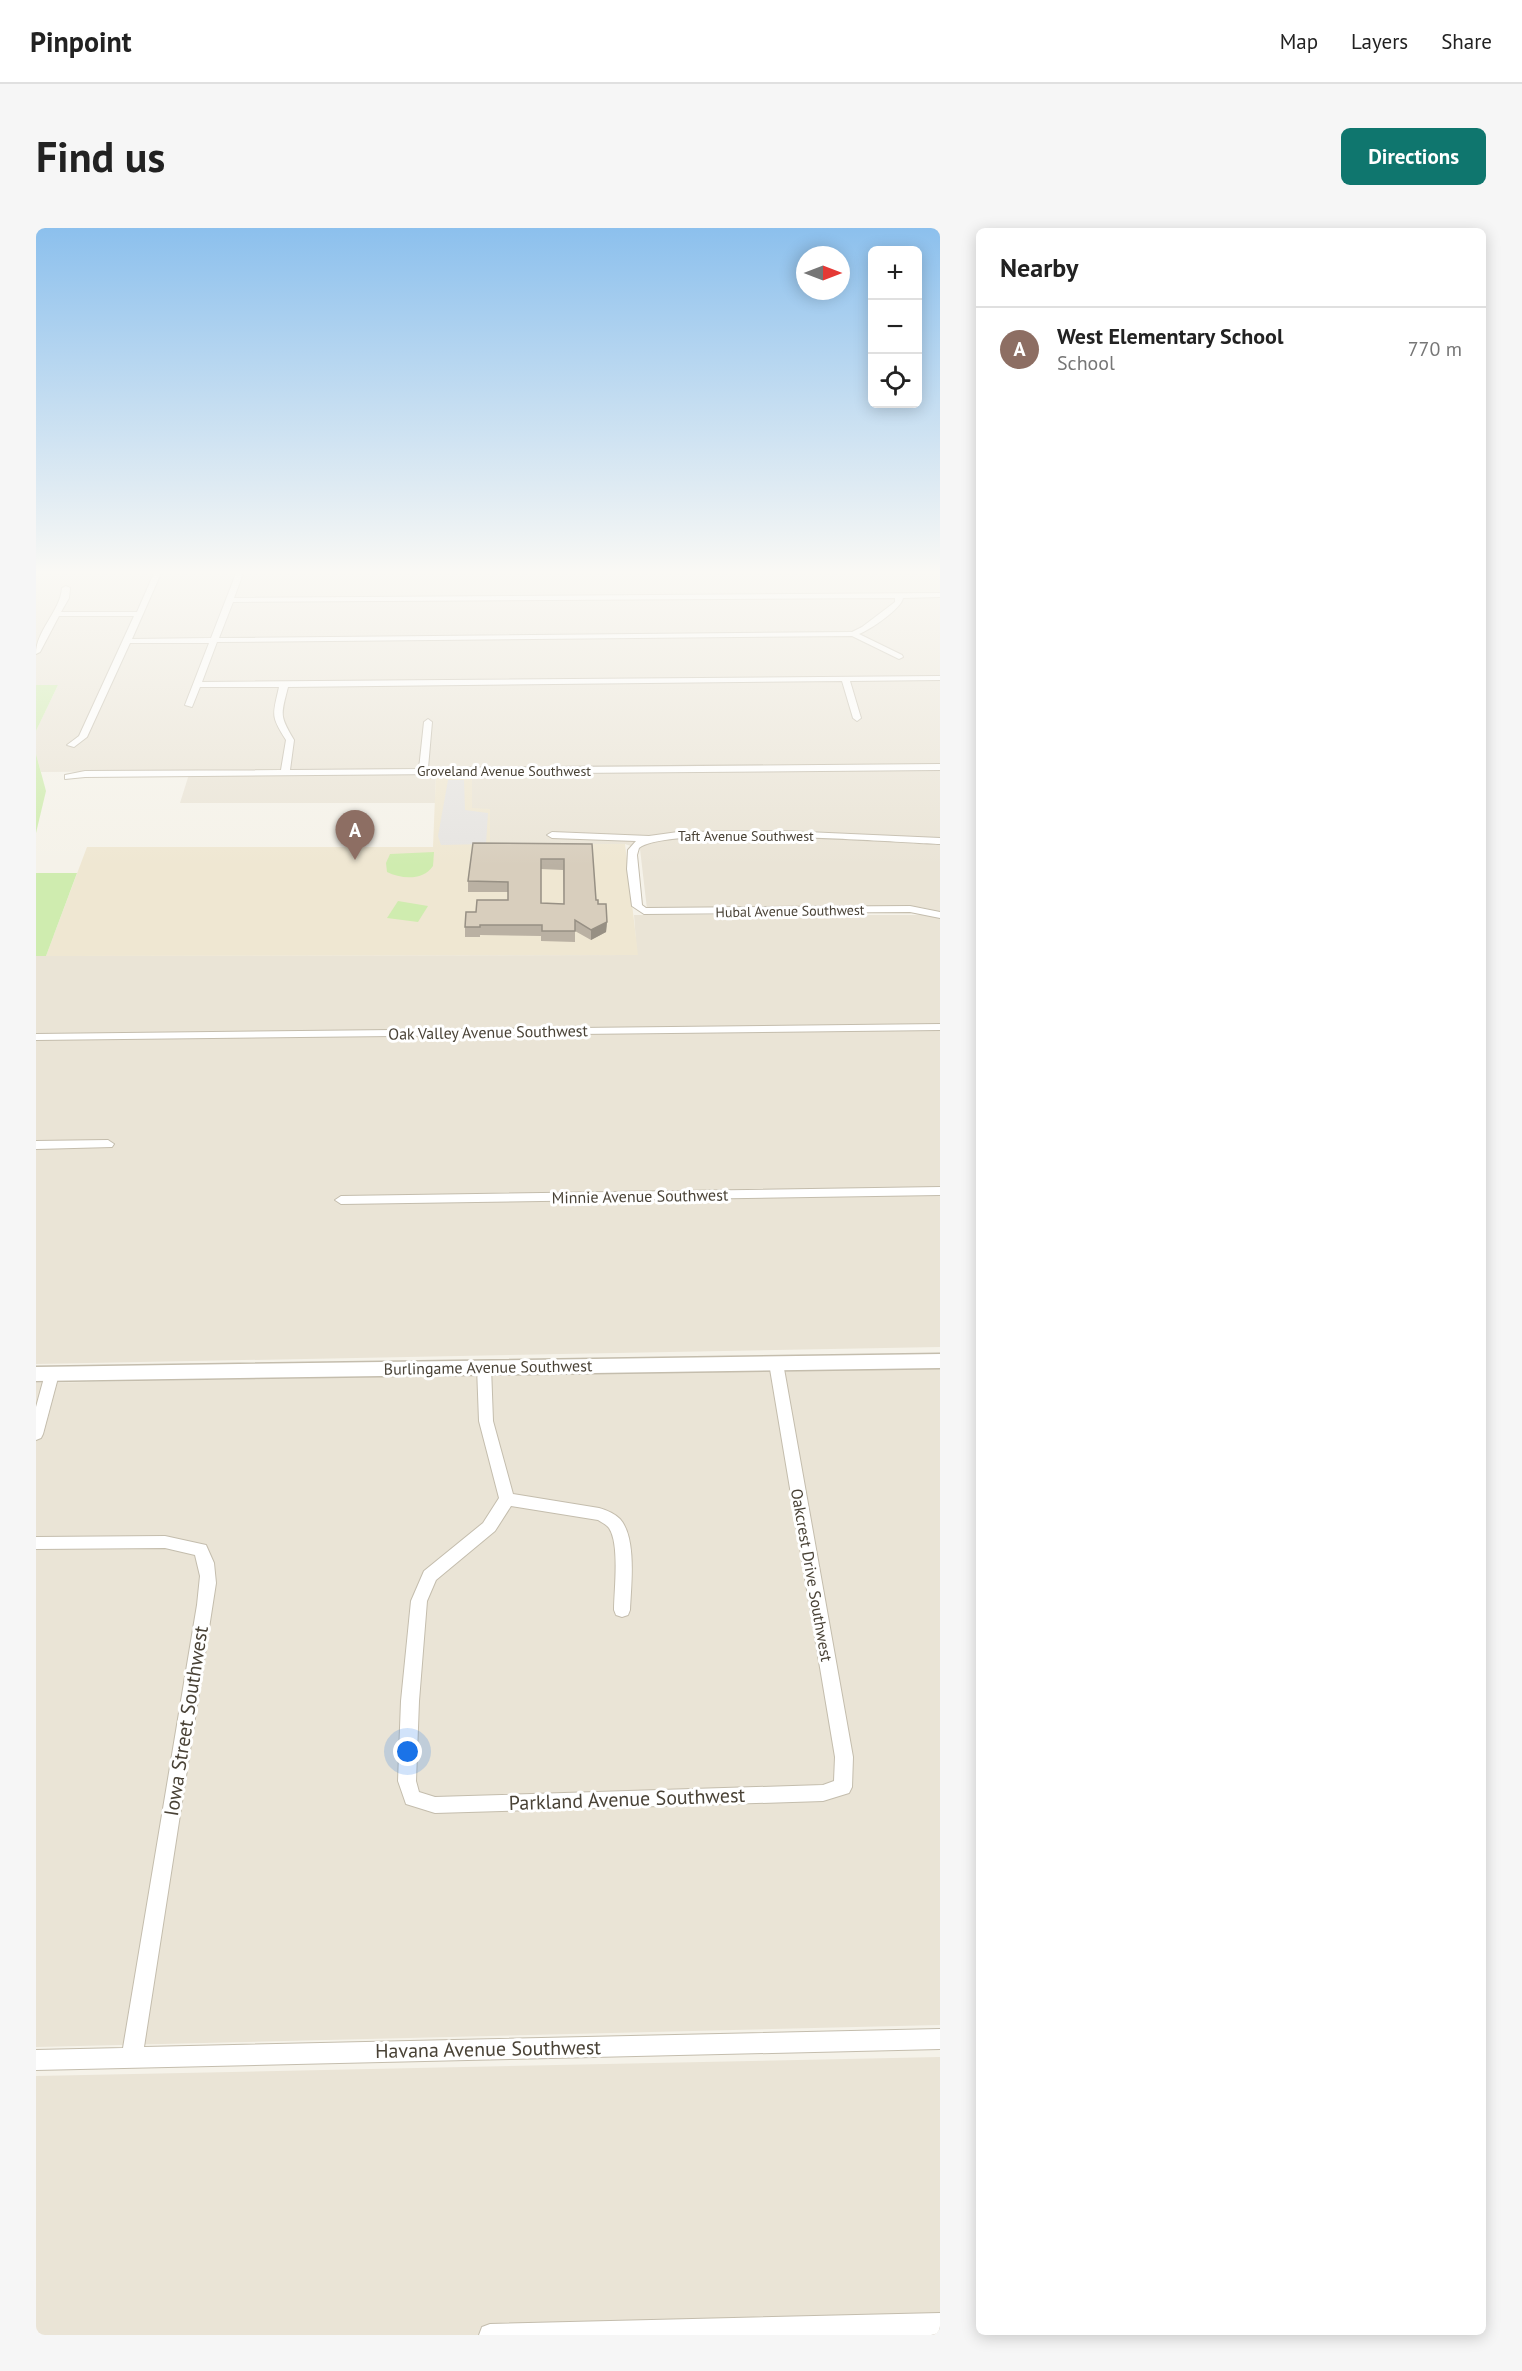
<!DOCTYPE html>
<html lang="en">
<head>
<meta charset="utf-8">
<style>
	:root { --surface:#fff; --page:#f6f6f6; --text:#222; --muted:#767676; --line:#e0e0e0; --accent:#0f766e }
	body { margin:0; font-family:"PT Sans",sans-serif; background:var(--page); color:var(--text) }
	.controls { position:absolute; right:18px; top:18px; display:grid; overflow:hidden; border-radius:9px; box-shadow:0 3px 15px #0003 }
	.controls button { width:54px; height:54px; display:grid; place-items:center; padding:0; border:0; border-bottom:2px solid var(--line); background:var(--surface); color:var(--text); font:30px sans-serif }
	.compass { position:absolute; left:760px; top:18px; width:54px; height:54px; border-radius:50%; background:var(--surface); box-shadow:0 3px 15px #0003; rotate:90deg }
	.you { position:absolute; left:372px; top:1524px; width:21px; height:21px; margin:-15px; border:4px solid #fff; border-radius:50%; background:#1a73e8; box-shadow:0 0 0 9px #1a73e833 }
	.badge { display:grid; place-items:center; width:39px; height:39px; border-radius:50%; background:var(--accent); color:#fff; font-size:20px; font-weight:700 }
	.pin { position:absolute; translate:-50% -50px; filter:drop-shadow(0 2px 3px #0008) }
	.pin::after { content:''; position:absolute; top:32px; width:21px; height:18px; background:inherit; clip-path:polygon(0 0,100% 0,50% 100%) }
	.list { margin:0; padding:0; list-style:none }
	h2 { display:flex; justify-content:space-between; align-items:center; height:78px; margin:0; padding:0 24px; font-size:26px }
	h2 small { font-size:20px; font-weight:400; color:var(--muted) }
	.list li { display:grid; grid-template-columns:39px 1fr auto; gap:18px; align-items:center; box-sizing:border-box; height:84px; padding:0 24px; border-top:2px solid var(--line) }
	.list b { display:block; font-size:22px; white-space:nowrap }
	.list p { margin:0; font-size:20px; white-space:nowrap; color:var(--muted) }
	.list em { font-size:20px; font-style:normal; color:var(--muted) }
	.icon { flex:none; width:33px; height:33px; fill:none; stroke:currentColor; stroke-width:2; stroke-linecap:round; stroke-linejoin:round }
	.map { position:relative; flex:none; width:904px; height:2107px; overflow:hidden; border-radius:9px }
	header { display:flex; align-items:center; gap:36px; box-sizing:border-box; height:84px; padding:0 30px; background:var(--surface); border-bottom:2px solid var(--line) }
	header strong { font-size:28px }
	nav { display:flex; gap:33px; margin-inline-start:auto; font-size:21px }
	.intro { display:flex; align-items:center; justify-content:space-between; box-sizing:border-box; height:144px; padding:0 36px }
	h1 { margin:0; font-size:42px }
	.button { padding:15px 27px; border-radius:9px; background:var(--accent); color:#fff; font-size:21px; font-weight:700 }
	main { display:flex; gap:36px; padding:0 36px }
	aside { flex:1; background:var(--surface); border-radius:9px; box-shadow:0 3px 15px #0003 }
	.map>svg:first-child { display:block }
	.residential { fill:#eae4d6 }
	.education { fill:#efe7d2 }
	.green { fill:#cfecaf }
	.parking { fill:#e6e4e1 }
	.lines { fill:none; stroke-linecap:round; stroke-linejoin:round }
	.minor-casing { stroke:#c4bdad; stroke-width:2 }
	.tertiary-casing { stroke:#c4bdad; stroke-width:3 }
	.minor { fill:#fff; fill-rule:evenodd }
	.tertiary { fill:#fff; fill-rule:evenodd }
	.wall { fill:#bab1a3; fill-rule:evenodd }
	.shaded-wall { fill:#979084 }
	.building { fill:#d8cebd; stroke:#979084; stroke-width:1.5; fill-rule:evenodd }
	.labels { text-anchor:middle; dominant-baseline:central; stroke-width:6; stroke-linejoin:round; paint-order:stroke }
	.far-street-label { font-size:14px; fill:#494236; stroke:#fff }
	.street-label { font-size:16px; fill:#494236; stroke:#fff }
	.near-street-label { font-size:20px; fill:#494236; stroke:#fff }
</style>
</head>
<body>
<header>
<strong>Pinpoint</strong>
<nav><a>Map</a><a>Layers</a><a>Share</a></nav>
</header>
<div class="intro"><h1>Find us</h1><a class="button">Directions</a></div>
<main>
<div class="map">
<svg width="904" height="2107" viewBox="0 0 904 2107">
	<rect width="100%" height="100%" fill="#f5f2e9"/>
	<!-- residential -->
	<g class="residential">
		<path d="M0,343H904V684L884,679L611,681L604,621L589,616H454L436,581V546L400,545L399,575H144L154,543L5,544L0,526V503L22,457H0Z"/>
		<path d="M598,687H892L904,691V1119L0,1136V728L601,727Z"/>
		<path d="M904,1139V1797L0,1819V1155Z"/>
		<path d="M904,1829V2107H0V1848Z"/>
	</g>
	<!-- education -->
	<path class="education" d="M400,545H436V580L454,581V616H589L602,727L10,728L51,619H397Z"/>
	<!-- green -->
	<g class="green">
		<path d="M0,457H22L0,503Z"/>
		<path d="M0,526L10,563L0,605Z"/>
		<path d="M398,624L397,638C387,653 365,651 351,644L350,635L354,626Z"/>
		<path d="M0,645H41L10,728H0Z"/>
		<path d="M362,673L392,678L382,694L351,690Z"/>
	</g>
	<!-- parking -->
	<path class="parking" d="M412,552H428L429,582L452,585L450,616L405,617L402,608Z"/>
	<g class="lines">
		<!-- minor casing -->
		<g class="minor-casing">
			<g id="minor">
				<path d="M119,343H126L96,411L175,410L201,343H208L198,370L904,365V369L867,370C866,380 834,402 823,406L866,427L867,429L863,431L816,408L181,414L166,454L904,448V452L814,453L825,490L821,493L817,490L806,453L252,459C245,487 243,487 258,512L254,542L383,541L388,494L392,491L396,494L392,540L904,536V542L49,549L29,551V547L49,543L245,542L250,512C234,487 237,487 243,459H164L156,479L149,477L173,415H94L51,509L38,519L31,517L43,508L98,388H23L4,424L0,426C0,402 24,384 26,360L30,358L34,360L33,370L25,384H101ZM859,370V374L826,399L816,404L183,410L197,374Z"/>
				<path d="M748,603L904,610V616C855,614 633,597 603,620L601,627L606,677L610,680L874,678L904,684V690L874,684L608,686L596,678L591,641L592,622L600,613L516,610L511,607L516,604L613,608L642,604Z"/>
				<path d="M904,796V802L0,812V806Z"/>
				<path d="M72,912L78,916L76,919L0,921V913Z"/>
				<path d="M904,959V967L305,976L299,972L305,968Z"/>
				<path d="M740,1130L745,1131L747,1135L817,1529L816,1559L813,1565L787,1573L399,1585L370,1576L362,1553L365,1473L375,1373L388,1343L447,1295L463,1270L443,1193L441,1139L443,1135H453L455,1139L457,1193L477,1266L563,1280C570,1282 578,1285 584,1291C601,1310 595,1357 594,1382L592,1387L586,1389L580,1387L578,1382C578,1363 584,1316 573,1300C571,1297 565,1294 562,1292L475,1278L459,1303L400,1352L391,1373L383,1473L380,1553L383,1564L399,1569L787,1557L798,1553L799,1529L733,1135L735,1131Z"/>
				<path d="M16,1141L21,1142L23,1146L7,1206L5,1210L0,1212V1179L9,1146L11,1142Z"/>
				<path d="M129,1308L170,1317L178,1335L180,1355L108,1819L904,1801V1821L0,1842V1822L87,1820L161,1377L164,1348L159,1327L129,1320L0,1321V1309Z"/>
				<path d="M904,2085V2107H443L446,2099L454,2096Z"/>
			</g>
		</g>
		<!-- tertiary casing -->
		<g class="tertiary-casing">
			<path id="tertiary" d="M904,1126V1140L0,1153V1139Z"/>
		</g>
		<!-- minor -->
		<use href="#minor" class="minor"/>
		<!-- tertiary -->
		<use href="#tertiary" class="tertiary"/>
	</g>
	<!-- wall -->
	<path class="wall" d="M556,616L560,672L571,694L570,704L555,712L539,703V714L505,713V708L444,707V709H429V699L440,684L472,672V664H432V653ZM505,641L527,642L528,676L505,675Z"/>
	<!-- shaded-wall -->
	<path class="shaded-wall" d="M571,694L570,704L555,712V702Z"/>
	<!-- building -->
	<path class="building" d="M437,615L556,616L560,672H562V676H570L571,694L555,702L539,692V703H506V697H444V699H429L430,684H440L441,672H472V654L432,653ZM505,631H528V676L505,675Z"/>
	<!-- sky -->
	<linearGradient id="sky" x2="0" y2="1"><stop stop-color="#8cc0ed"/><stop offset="0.54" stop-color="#faf9f5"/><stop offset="1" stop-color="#faf9f5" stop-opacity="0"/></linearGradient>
	<rect width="904" height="638" fill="url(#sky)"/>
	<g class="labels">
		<!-- far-street labels -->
		<g class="far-street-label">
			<text x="468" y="543">Groveland Avenue Southwest</text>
			<text x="710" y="608">Taft Avenue Southwest</text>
			<text transform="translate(754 683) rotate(-1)">Hubal Avenue Southwest</text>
		</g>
		<!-- street labels -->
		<g class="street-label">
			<text transform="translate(452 804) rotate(-1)">Oak Valley Avenue Southwest</text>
			<text transform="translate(604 968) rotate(-1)">Minnie Avenue Southwest</text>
			<text transform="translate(452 1139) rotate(-1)">Burlingame Avenue Southwest</text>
			<text transform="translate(776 1347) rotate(80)">Oakcrest Drive Southwest</text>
		</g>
		<!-- near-street labels -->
		<g class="near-street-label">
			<text transform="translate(150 1493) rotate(-81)">Iowa Street Southwest</text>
			<text transform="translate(591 1571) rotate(-2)">Parkland Avenue Southwest</text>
			<text transform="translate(452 1821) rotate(-1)">Havana Avenue Southwest</text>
		</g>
	</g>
</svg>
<div class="controls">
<button>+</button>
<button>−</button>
<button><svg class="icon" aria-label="locate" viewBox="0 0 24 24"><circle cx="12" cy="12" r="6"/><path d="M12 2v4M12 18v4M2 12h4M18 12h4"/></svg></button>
</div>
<svg class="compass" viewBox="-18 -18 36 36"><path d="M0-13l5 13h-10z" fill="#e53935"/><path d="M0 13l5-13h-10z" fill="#767676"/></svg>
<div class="you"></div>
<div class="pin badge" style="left:319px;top:632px;background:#8d6e63">A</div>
</div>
<aside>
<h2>Nearby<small></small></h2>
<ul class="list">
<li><span class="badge" style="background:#8d6e63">A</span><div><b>West Elementary School</b><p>School</p></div><em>770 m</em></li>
</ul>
</aside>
</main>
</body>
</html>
